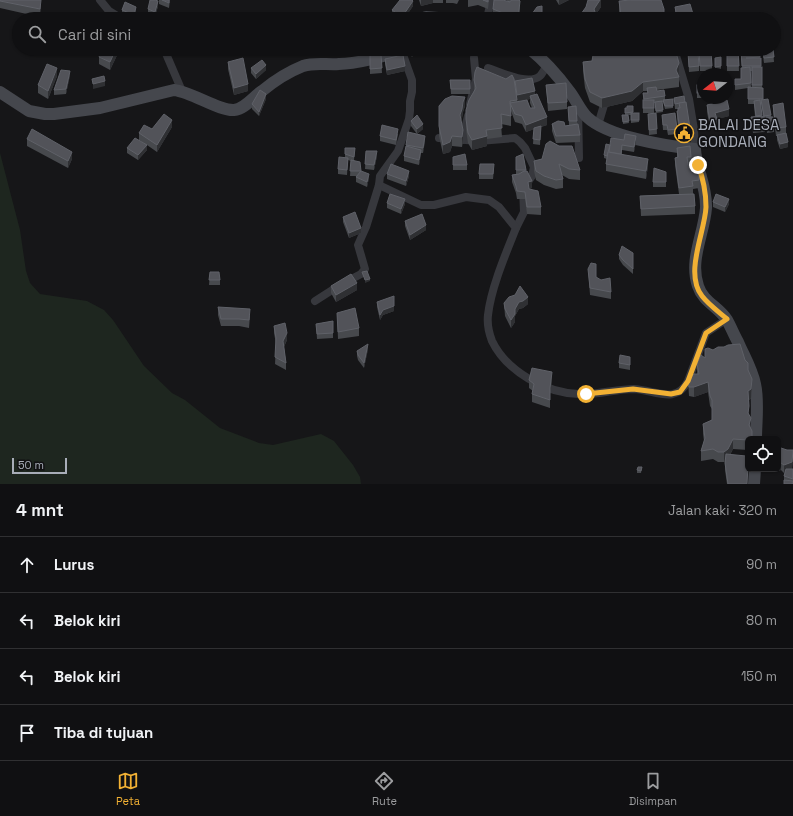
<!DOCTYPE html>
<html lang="id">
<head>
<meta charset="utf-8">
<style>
	:root { --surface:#101012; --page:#19191b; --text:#f1f3f6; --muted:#9c9d9f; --line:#303032; --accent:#f2b134 }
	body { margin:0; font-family:"Space Grotesk",sans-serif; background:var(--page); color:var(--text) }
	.controls { position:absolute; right:12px; bottom:12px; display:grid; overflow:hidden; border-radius:6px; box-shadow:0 1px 3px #0004 }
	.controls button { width:36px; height:36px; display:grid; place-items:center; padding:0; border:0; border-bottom:1px solid var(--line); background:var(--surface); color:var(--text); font:20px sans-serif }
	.compass { position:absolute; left:697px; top:68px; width:36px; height:36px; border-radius:50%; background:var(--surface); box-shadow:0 1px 3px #0004; rotate:253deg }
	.scale { position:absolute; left:12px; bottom:10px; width:55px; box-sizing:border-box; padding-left:4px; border:2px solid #a8adb8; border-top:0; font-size:11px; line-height:14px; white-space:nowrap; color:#a8adb8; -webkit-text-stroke:3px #111113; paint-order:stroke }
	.stop { position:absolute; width:12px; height:12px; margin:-9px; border:3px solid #f2b134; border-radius:50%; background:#fff }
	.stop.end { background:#f2b134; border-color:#fff; box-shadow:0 1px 4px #0008 }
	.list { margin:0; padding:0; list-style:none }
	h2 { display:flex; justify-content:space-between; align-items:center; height:52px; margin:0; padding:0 16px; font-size:17px }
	h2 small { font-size:13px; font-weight:400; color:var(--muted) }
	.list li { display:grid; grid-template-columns:26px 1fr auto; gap:12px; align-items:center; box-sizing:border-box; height:56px; padding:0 16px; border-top:1px solid var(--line) }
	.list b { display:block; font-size:15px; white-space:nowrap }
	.list em { font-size:13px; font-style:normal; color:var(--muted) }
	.icon { flex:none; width:22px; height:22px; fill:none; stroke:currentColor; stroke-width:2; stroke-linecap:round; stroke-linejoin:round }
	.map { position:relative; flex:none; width:793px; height:484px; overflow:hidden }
	.search { position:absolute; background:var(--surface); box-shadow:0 1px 3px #0004; left:12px; right:12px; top:12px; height:44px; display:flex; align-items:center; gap:10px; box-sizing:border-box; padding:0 14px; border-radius:22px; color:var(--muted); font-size:15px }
	.sheet { height:276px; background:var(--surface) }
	nav { display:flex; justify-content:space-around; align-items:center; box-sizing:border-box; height:56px; border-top:1px solid var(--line); background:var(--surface); font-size:11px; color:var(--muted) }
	nav a { display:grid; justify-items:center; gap:2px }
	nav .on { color:var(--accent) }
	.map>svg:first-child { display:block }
	.green { fill:#1e261f }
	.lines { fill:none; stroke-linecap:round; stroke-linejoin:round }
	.street { stroke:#37383d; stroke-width:8 }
	.secondary { stroke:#45474d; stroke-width:12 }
	.wall { fill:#47494d; fill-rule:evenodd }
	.shaded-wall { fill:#2f3033 }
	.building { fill:#525359; stroke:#5f6168 }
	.route { stroke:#f2b134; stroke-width:5 }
	.labels { text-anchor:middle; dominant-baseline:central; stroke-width:3; stroke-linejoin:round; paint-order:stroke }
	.poi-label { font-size:15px; fill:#a8adb8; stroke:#111113; text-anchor:start }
</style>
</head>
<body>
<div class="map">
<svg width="793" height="484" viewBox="0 0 793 484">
	<rect width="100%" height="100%" fill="#161618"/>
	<!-- green -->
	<path class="green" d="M0,153L20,230L26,271L30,283L40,294L87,301L104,310L113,320L144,366L172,393L185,400L220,428L259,443L273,445L321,434L334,441L353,465L360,477L361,484H0Z"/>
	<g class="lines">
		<!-- street -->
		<g class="street">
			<path d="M100,0L109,11L122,19"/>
			<path d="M487,19L491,0"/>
			<path d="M164,49L182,91"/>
			<path d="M674,49L689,99L694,130L695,149"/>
			<path d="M488,68C501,72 528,86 540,76C543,73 545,68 547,65"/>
			<path d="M470,104L476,79L474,58"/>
			<path d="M578,106L579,158"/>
			<path d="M598,125L604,105L605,103L610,100"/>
			<path d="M439,138L479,141L515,138L520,142L525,148L534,167L532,176L523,189L524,212L516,228"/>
			<path d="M462,140L468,116"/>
			<path d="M379,185L421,205H434L466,197L489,200L499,207L516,228C506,253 491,288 488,315C487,323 489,333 492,341C507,372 546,393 579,394C598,395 616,389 634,389C655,390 676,405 688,381L706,333L727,319"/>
			<path d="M315,301L340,285L361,274L365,269L358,245L366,227L379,185L380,176L398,151L409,119L410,111V101L412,92V80L401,49"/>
		</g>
		<!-- secondary -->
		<g class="secondary">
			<path d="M421,19L426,17L450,19"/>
			<path d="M530,49C545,61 558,76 570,92C576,100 580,110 587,117C608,137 666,146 695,149C696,169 707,186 706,208C704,234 689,260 698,286C703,302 719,307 727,320C731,327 734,335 738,342C744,356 752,369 755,384C759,402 756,421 756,439"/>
			<path d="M0,92L29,111L45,114H54L100,108L174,90C192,92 219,111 234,110C245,109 253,97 262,91C274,81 288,72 303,66C315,62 327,65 339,64C352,64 389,57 398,49"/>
			<path d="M754,484L755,469"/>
		</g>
	</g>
	<!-- wall -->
	<g class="wall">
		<path d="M0,0L41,4L40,17L0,8Z"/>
		<path d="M159,0H170L169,8L159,4Z"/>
		<path d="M419,0H443V3H433L421,6Z"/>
		<path d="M446,0H459L457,4L453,3H446Z"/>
		<path d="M468,0H489L488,9L478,5L468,7Z"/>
		<path d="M506,0H510V2L520,8L519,19H499L493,17V9L509,2Z"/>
		<path d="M556,0H569L559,5Z"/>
		<path d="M601,0V7L596,14V19H581V14Z"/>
		<path d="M619,1L664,17L619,15Z"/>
		<path d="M158,6L155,17L148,14V9Z"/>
		<path d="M413,6L404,19H399L392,15V10Z"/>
		<path d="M675,7L693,18L676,19L675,12Z"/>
		<path d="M122,10L136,12L134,19H131L122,15Z"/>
		<path d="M103,49H120L110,70L99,64V57Z"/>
		<path d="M407,49H417L412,57Z"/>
		<path d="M469,49H478V51Z"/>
		<path d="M502,49H511L510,53L502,50Z"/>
		<path d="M727,49H738L739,71H727Z"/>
		<path d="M741,49H760V58H761V67H762V88L763,100L771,115L774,127V132L767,133L766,121H764L765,132L753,133L751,117H755L754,104H748V88L735,90V79H741L742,68ZM750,71H752V87H751ZM760,104H761L763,116L762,117Z"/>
		<path d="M762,49H773L774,62L764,63Z"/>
		<path d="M688,52L699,66V71L689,72Z"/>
		<path d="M370,55H381L382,73L370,74Z"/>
		<path d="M699,56L712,66V71H700Z"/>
		<path d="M721,57V69H715V58Z"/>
		<path d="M385,59L405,71L387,75L385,64Z"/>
		<path d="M228,62L248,91L234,95L228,69Z"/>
		<path d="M583,62L679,73L678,74L679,77V87L656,90L657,91L665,96V100L673,99V108L665,109L663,102H662L663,112L656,113L655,103H654V113H643V93H647V91H643L632,101L602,108L590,102L585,88L583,71Z"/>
		<path d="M251,68L266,70L256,79L251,73Z"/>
		<path d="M70,75L66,94L54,95V90Z"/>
		<path d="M57,76L48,99L38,93V85Z"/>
		<path d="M506,79L515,81L535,94L547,125L541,127L540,145L533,144L534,129L526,132L522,124L515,122L511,111V126L501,124L502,137L487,139V146L472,150L468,143L466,129V119L474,91V80ZM530,99V103L532,108H530L517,102V101V102Z"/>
		<path d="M450,80H470V94H451Z"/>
		<path d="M546,85L567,102V109L548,111Z"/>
		<rect x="697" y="85" width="6" height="13"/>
		<path d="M674,98L685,102L690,128V136L680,138L677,119V111H678V109H675Z"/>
		<path d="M266,99L259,116L252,109V104Z"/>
		<path d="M707,105L729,116L717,119V127L710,128L707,112Z"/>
		<path d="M773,105L786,127V134L788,147L780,149L777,140V136H776L773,112Z"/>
		<path d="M439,106H465L463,112L462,118L461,121L463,139L462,147L452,146L450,152L443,154L439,136Z"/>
		<path d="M633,106V113H639V122L631,123V115H628L629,123L623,124L622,115H625V108H627Z"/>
		<path d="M568,107L577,121V124L580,135V142L556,143L552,131V124L565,126L569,125Z"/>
		<path d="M656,113L657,134L649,135L648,114Z"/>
		<path d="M662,115L677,129V134L668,135L667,130H663Z"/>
		<path d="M411,121L423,129L417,134L425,141L423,153H421L419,165L404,161V156L406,148V145L417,134L411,126Z"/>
		<path d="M172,127L157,152L147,145V150L138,160L127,153V148L145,144L139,140V133L152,129Z"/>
		<path d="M398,134L396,145L380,141V136Z"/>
		<path d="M27,139L72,159L68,168L27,146Z"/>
		<path d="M624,140L636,141L634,152L622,150V154L648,166L646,179L606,171V164L607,159L604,158V155L610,145Z"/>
		<path d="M345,148H355L354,160L361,171L369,178L367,187L356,182V177L358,176H350L351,161L348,160L347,175L338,174V169L345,157Z"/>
		<path d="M677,148L691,157V164H688L699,180V188L693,189V194L695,206V214L641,216L640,196L679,194L675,165V158L677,157Z"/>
		<path d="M366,151L377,156L374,170L365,169Z"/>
		<path d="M523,154L526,171L532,188L529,189L541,207V215L527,214L525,199H517L516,193L512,182V175L516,174V157Z"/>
		<path d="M453,157L467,165V170H453Z"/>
		<path d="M542,159L580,170V180L569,179L562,175L563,179V188L556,189L544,185L536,180L534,171V161Z"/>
		<path d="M494,169L493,179H479V174Z"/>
		<path d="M666,172V187H653V182Z"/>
		<path d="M387,174L409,176L406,186L387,179Z"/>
		<path d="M713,202L729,204L725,212L713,207Z"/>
		<path d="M387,203L405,204L401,214L387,208Z"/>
		<path d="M343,217L361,233L349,238L343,222Z"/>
		<path d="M405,221L426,230L410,240L405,226Z"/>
		<path d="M633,253V274L623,265L619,259V255Z"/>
		<path d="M588,269L611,292V299L590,295Z"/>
		<path d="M210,272L220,280V285H209Z"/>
		<path d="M331,286L357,290L336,302L331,293Z"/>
		<path d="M377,302L394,311L383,315L380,320L377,307Z"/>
		<path d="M504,303L528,304L523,308L519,309L515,316V322L511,328L505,316Z"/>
		<path d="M218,307L250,316L249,328L239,326H221L218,315Z"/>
		<path d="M337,313L359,328V336L338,339Z"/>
		<path d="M333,321V338L317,339L316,324Z"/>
		<path d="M274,326L287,340L284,347L286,363V370L275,364L276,344L274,333Z"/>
		<path d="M368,349L364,368L358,360L357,356V351Z"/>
		<path d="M630,357V370L619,368V363Z"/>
		<path d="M705,358L748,370L752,389L751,398L749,400V416L752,439H748V450L733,449L730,455L747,484H727L725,470V461L724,462H718L713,459L701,461V451L704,441L703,434V424L712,420V409L710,406L708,392L694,397L689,396L688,380L697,374V364Z"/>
		<path d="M529,380H552L550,394V408L532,402V394L533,391L529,388Z"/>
		<path d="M778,449L793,457L792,469H793V484L784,481V476L785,472L784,473L781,470L774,472V469Z"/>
		<path d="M642,467L641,473H637V470Z"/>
	</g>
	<!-- shaded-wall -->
	<g class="shaded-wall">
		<path d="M421,0H433V3L421,6Z"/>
		<path d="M559,0H569L559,5Z"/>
		<path d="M600,0H601V7L594,17V9Z"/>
		<path d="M158,1V6L155,17V12Z"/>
		<path d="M413,1V6L404,19H402V17Z"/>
		<path d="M520,1V8L519,19H518Z"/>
		<path d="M136,7V12L134,19V15Z"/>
		<path d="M693,14V18L677,19V17Z"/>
		<path d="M116,49H120L110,70V62Z"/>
		<path d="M414,49H417L412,57V52Z"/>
		<path d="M702,49H708L702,51Z"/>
		<path d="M679,63V73L677,77L676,70Z"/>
		<path d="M266,65V70L256,79V74Z"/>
		<path d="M405,66V71L387,75V70Z"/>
		<path d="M57,68V76L48,99V91Z"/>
		<path d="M70,71V75L66,94V89Z"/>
		<path d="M105,81V86L93,89V84Z"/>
		<path d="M643,82V91L632,101L602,108V98Z"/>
		<path d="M248,84V91L234,95V88Z"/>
		<path d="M535,91V98L530,96V99L517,102V95Z"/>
		<path d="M266,94V99L259,116V112Z"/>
		<path d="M465,97V106L463,112L462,118L460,124V115L463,102Z"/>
		<path d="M729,109V116L715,120L717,119V127L710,128V121L715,113Z"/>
		<path d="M547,117V125L541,127L540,145L541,127L526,132V125Z"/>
		<path d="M172,120V127L157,152V145Z"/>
		<path d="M423,124V129L417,134V129Z"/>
		<path d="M463,130V139L462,147V137Z"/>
		<path d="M425,136V141L423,153V148Z"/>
		<path d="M452,136V146L450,152L443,154V145Z"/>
		<path d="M487,136V146L472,150V140Z"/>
		<path d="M636,136V141L634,152V147Z"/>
		<path d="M788,142V147L780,149V144Z"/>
		<path d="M147,145V150L138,160V155Z"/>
		<path d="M421,150V155L419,165V160Z"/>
		<path d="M377,151V156L374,170V165Z"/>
		<path d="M72,152V159L68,168V161Z"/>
		<path d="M648,159V166L646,179V171Z"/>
		<path d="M409,171V176L406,186V181Z"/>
		<path d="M369,174V178L367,187V182Z"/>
		<path d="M532,181V188L528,189V182Z"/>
		<path d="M405,199V204L401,214V209Z"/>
		<path d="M729,199V204L725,212V207Z"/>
		<path d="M426,225V230L410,240V235Z"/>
		<path d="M361,228V233L349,238V233Z"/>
		<path d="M370,279V281L365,283V280Z"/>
		<path d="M357,283V290L336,302V295Z"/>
		<path d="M528,297V304L523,308L519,309L515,316V322L511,328V320L515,309L519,302Z"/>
		<path d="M394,306V311L383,315L380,320V315L383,310Z"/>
		<path d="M287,333V340L283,348V341Z"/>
		<path d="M368,344V349L364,368V363Z"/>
		<path d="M552,372V380L550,395V388Z"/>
		<path d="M752,379L751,398L748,401V391Z"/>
		<path d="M708,382V392L694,397V387Z"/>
		<path d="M749,406V416L748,413Z"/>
		<path d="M733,439V449L728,458L724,462V452Z"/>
		<path d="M793,450L792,470L784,473V465Z"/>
		<path d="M781,463V470L774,472V469H778V464Z"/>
	</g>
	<!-- building -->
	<g class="building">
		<path d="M0,0H41L40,9L0,1Z"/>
		<path d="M150,0H155L158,1L155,12L148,9Z"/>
		<path d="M162,0H169V3Z"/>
		<path d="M400,0H412L413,1L402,17L392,10Z"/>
		<path d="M483,0H488V2Z"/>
		<path d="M494,0H503L510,2L511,0H519L520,1L518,19L493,9Z"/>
		<path d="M588,0H600L594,9L596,15L593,19H587L581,14L586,7Z"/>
		<path d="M631,0H661L664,9V17L666,19H607L609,15H621L619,1Z"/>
		<path d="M125,2L136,7L134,15L122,10Z"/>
		<path d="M690,4L693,14L677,17L675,7Z"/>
		<path d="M542,6V12L546,16L552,17L554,19H529V18L537,7Z"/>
		<path d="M103,49H116L110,62L99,57Z"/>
		<path d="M410,49H414L412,52Z"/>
		<path d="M594,49H675L679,63L676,70L679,77L643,82L632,91L602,98L590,92L585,79L583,62L592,61Z"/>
		<path d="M727,49H738L739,66H727Z"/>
		<path d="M741,49H760V57L746,58H761V66H742Z"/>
		<path d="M763,49H773L774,57L764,58Z"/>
		<path d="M699,51H711L712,66H700Z"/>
		<path d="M688,52H698L699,66L689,67Z"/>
		<path d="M370,55H381L382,68L370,69Z"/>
		<path d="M403,55L405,66L387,70L385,59Z"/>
		<path d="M721,57V66L715,67V58Z"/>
		<path d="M243,58L248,84L234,88L228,62Z"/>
		<path d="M262,60L266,65L256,74L251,68Z"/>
		<path d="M47,64L57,68L48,91L38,85Z"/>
		<path d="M477,67L506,79L512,75L514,79L517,100L510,101L511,116L501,114L502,128L486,130L487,136L472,140L468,133L466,119V110L469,100L476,88L474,80L475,72Z"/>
		<path d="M750,67L751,83L735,85V79H741V68Z"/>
		<rect x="752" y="67" width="10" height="18"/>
		<path d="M61,70L70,71L66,89L54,90Z"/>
		<path d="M104,76L105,81L93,84L92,79Z"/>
		<path d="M532,78L535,91L517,95L515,81Z"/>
		<path d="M450,80H470V89H451Z"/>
		<path d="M566,83L567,102L548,103L546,85Z"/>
		<rect x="697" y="85" width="6" height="8"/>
		<path d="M656,87L657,91L664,90L665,96L644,99L643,93H648L647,88Z"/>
		<path d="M748,87L763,88V99H748Z"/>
		<path d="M260,90L266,94L259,112L252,104Z"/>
		<path d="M537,94L547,117L526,125L522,116L515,114L510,103L527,100L530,108H535L530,96Z"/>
		<path d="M452,96L465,97L463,102L462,109L460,115L463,130L462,137L452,136L450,142L443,145L439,126V106L445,99Z"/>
		<path d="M684,96L685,102L675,104L674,98Z"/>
		<path d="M673,99V106H665L663,100Z"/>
		<path d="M768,99L771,115L764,116L761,100Z"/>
		<rect x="643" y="100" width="11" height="8"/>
		<path d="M727,100L729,109L715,113L717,119L710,121L707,105Z"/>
		<path d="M760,100L762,115L756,116L754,101Z"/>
		<path d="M662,101L663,110L656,111L655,102Z"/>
		<path d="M686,102L690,128L680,130L677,111H678V108H680L679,103Z"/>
		<path d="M783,103L786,127L776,128L773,105Z"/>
		<path d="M576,106L577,121H569L568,107Z"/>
		<path d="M627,106H633V112L625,113V108H627Z"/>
		<rect x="631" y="113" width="8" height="7"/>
		<path d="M656,113L657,129L649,130L648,114Z"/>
		<path d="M675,113L677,129L668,130L667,125H663L662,115Z"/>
		<path d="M164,114L172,120L157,145L139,133L144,125L152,129Z"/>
		<path d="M417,115L423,124L417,129L411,121Z"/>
		<path d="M622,115H628L629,121L623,122Z"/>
		<path d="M764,116L765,127L753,128L751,117Z"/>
		<path d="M766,117H773L774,127L767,128Z"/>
		<path d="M558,121L564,122L565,126L578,124L580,135L556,136L552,124Z"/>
		<path d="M382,125L398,129L396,140L380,136Z"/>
		<path d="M541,126L540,140L533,139L534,128Z"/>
		<path d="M32,129L72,152L68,161L27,139Z"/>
		<path d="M408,132L425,136L423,148L406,145Z"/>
		<path d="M786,133L788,142L780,144L777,135Z"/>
		<path d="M625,134L636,136L634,147L622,145L621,154L609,152L611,138L624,140Z"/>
		<path d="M135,138L147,145L138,155L127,148Z"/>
		<path d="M550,141L559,146H572L580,170L569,169L559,164L563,179L556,180L544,176L536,171L534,161L542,159L546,144Z"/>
		<path d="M606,144L610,145L607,156L604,155Z"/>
		<path d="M406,146L421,150L419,160L404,156Z"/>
		<path d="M690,146L691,157H687L688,165L697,164L699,180L692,181L693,186L679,188L675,158L678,157L677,148Z"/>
		<path d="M345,148H355L354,157L345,154Z"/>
		<path d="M366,151H377L374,165L365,164Z"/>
		<path d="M608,152L648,159L646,171L606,164Z"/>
		<path d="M465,154L467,165H453V157Z"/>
		<path d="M523,154L526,170H516V157Z"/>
		<path d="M339,157L348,158L347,170L338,169Z"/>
		<path d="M351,160L360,162L361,171H350Z"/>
		<path d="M391,164L409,171L406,181L387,174Z"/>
		<path d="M480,164H494L493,174H479Z"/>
		<path d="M654,168L666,172V182H653Z"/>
		<path d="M361,171L369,174L367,182L356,177Z"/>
		<path d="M524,171H527L532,181L528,182L529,189L538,191L541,207H527L525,192L517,191L516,186L512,175L519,174Z"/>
		<path d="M390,194L405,199L401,209L387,203Z"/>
		<path d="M694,194L695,206L641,209L640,196Z"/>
		<path d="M716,194L729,199L725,207L713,202Z"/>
		<path d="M355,212L361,228L349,233L343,217Z"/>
		<path d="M422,214L426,225L410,235L405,221Z"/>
		<path d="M622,246L633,253V269L623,260L619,255Z"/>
		<path d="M591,263L596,264V277L601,280L610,278L611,292L590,288L588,269Z"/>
		<path d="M367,271L370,279L365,280L362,272Z"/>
		<path d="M210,272H219L220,280H209Z"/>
		<path d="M351,274L357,283L336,295L331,286Z"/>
		<path d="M520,286L528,297L523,301L519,302L515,309V314L511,320L505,309L504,303L509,297L515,295Z"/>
		<path d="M394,296V306L383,310L380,315L377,302Z"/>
		<path d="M218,307L250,309L249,320L239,319H221Z"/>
		<path d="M355,308L359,328L338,332L337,313Z"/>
		<path d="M333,321V333L317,334L316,324Z"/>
		<path d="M285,323L287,333L283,341L286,363L275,357L276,338L274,326Z"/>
		<path d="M368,344L364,363L358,355L357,351Z"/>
		<path d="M740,344L745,360L748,363V370L752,379L751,389L748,391L749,406L748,413L751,418L749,425L752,431V439H748V440L733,439L728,449L724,452H718L713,449L701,451L705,438L703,424L712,420V400L710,396L708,382L694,387H689L688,380L694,374H699L697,364L701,355L705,358V349L708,348L713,350L718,347H724L728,345Z"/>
		<path d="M620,355L630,357V365L619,363Z"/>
		<path d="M532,368L552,372L550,388V400L532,394L534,384L529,380Z"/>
		<path d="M781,448L787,450H793L792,462L784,465L781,463L778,464V449Z"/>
		<path d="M726,454L746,456L748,465L747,484H728L725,463Z"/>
		<path d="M638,467H642L641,471L637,470Z"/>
		<path d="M786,469H793V479L784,476Z"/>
		<path d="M784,480L793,481V484H784Z"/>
	</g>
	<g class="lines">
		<!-- route -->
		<path class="route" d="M586,394L633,389L671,394L680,392L688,381L706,333L727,319C719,312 709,305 702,296C684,273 705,232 706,207C706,192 703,178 698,165"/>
	</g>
	<!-- icons -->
	<defs>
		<g id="civic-ring" transform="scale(1)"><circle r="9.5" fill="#111113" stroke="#f2b134" stroke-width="1.5"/><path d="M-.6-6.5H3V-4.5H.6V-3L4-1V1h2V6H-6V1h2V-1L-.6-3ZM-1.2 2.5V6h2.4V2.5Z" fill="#f2b134"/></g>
	</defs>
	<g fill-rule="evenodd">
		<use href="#civic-ring" x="684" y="133"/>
	</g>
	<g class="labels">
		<!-- poi labels -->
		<g class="poi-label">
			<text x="698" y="124">BALAI DESA<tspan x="698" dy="17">GONDANG</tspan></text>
		</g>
	</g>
</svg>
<div class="controls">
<button><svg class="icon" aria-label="locate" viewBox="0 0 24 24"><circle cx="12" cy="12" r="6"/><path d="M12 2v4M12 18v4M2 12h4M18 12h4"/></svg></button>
</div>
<svg class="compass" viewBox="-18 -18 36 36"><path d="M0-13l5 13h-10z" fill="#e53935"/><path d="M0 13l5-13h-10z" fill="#9c9d9f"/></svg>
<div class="scale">50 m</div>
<div class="stop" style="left:586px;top:394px"></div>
<div class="stop end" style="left:698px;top:165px"></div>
<div class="search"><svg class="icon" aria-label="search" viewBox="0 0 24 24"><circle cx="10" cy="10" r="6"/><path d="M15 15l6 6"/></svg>Cari di sini</div>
</div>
<section class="sheet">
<h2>4 mnt<small>Jalan kaki · 320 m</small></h2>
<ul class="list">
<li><svg class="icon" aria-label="ahead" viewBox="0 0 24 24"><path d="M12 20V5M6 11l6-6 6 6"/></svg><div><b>Lurus</b></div><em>90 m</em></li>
<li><svg class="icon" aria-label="left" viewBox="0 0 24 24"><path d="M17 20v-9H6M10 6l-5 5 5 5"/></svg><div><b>Belok kiri</b></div><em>80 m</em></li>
<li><svg class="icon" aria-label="left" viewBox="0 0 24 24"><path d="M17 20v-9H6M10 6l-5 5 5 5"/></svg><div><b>Belok kiri</b></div><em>150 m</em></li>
<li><svg class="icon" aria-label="arrive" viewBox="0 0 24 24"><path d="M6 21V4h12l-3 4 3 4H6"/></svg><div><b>Tiba di tujuan</b></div></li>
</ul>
</section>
<nav>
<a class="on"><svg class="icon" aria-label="map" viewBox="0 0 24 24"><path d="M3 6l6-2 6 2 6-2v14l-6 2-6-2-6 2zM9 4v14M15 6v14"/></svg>Peta</a>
<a><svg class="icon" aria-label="directions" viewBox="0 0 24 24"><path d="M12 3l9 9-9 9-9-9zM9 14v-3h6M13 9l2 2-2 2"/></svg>Rute</a>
<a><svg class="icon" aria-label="saved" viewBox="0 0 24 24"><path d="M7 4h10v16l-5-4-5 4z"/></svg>Disimpan</a>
</nav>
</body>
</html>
